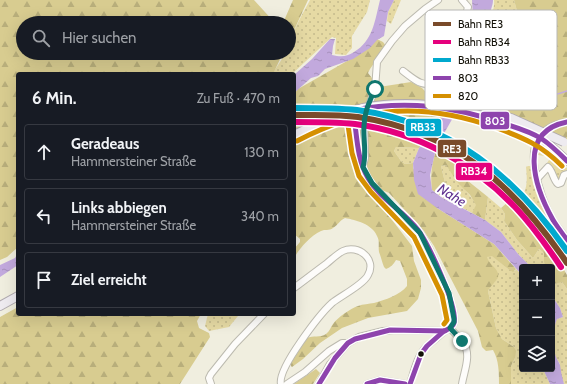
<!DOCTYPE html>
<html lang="de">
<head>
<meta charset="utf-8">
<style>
	:root { --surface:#171b24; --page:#242831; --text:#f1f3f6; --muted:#9ea1a6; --line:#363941 }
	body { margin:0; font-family:Cabin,sans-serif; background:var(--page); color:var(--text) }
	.controls { position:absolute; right:12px; bottom:12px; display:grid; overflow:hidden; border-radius:4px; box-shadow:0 4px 16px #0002 }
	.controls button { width:36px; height:36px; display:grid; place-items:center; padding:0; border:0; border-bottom:1px solid var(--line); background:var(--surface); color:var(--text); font:20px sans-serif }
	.stop { position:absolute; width:12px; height:12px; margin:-9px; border:3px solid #0f766e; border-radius:50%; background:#fff }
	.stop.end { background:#0f766e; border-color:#fff; box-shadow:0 1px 4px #0008 }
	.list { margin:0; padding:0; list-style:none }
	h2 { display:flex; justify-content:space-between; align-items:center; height:52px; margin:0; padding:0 16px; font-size:17px }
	h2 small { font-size:13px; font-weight:400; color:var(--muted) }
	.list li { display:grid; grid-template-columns:26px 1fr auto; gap:12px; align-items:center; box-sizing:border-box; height:56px; margin:0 8px 8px; padding:0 8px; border:1px solid var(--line); border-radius:4px }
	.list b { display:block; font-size:15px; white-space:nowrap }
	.list p { margin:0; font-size:13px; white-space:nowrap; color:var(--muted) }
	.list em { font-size:13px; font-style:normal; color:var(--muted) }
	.icon { flex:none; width:22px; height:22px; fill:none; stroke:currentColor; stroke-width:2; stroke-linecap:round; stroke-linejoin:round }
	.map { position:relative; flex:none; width:567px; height:384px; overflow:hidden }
	.search { position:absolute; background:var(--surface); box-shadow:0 4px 16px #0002; left:16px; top:16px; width:280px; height:44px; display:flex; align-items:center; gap:10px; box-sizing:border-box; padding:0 14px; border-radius:22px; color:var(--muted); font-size:15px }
	.panel { position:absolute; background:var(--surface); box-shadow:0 4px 16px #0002; left:16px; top:72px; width:280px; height:244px; border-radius:4px }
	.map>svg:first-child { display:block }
	.built { fill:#f1ecd2 }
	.grass { fill:url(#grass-dots) }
	.forest { fill:url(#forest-firs) }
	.water { fill:url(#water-ripples) }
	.pier { fill:#f0eedf }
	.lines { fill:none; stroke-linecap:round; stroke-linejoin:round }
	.stream { stroke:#c2a9dd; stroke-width:1.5 }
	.minor-casing { stroke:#bcbaaf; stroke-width:8 }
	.major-casing { stroke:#b0aaaf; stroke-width:10 }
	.minor { stroke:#fdfcfa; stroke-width:6 }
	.major { stroke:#eeebf0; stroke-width:8 }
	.major-bridge-casing { stroke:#b0aaaf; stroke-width:10; stroke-linecap:butt }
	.major-bridge { stroke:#eeebf0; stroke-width:8 }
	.bus-1-casing { stroke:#fff; stroke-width:8 }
	.bus-2-casing { stroke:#fff; stroke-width:8 }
	.bus-1 { stroke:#8e44ad; stroke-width:5 }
	.bus-2 { stroke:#d59001; stroke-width:5 }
	.rail-1-casing { stroke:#fff; stroke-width:9 }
	.rail-2-casing { stroke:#fff; stroke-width:9 }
	.rail-3-casing { stroke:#fff; stroke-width:9 }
	.rail-1 { stroke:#7a4b2a; stroke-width:6 }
	.rail-2 { stroke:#e5007d; stroke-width:6 }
	.rail-3 { stroke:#00a9ce; stroke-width:6 }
	.route { stroke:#0f766e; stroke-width:5 }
	.bus-dot { fill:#131108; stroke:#fff; stroke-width:1.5 }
	.labels { text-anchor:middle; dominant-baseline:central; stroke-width:4; stroke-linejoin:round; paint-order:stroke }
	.water-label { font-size:14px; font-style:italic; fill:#603290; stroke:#fff }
	.key { fill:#fff; stroke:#b8b8b5; stroke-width:1 }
	.key-label { font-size:11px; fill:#131108 }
	.line-badge { stroke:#fff; stroke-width:1.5 }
	.badge-label { font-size:11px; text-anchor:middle; font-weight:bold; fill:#fff }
</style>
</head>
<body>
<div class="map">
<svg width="567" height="384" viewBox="0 0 567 384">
	<defs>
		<pattern id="grass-dots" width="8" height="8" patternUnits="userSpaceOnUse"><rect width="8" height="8" fill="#e6daa4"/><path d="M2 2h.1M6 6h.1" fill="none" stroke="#c4ba8c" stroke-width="1.8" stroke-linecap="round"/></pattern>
		<pattern id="forest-firs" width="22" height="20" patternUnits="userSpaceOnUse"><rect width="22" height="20" fill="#d8cc90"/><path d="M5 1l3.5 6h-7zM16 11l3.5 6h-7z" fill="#b8ae7b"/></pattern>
		<pattern id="water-ripples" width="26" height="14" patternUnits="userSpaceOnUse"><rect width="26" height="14" fill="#c2a9dd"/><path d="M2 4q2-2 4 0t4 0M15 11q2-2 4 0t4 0" fill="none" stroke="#a690bc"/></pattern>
	</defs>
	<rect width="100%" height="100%" fill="#f0eedf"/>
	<!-- built -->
	<path class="built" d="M448,142L484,164L498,175L522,196L546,225L567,255V266L541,229L517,201L494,180L480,169L446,147Z"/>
	<!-- grass -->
	<g class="grass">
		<path d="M310,0H370L367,12L352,36V48L346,55L335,54L336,38L332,37L292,74H272L286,53H289C289,36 302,15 310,0Z"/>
		<path d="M394,0H401L391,24L387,21L388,12Z"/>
		<path d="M494,0H514L539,91L515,86L493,87C501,64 491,45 491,22C491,14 495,8 494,0Z"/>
		<path d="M539,145L567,168V170L562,172L559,179H557L551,166L547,163L551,157L538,155Z"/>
		<path d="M396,147L419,148L413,163L405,164L401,161L394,151Z"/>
		<path d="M446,165L477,205L472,213L444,198L447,191L441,166Z"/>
		<path d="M528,166H531L533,184L553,225L550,224L544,218L539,216L522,196C528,188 527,177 526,167Z"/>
		<path d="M488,197L501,208L505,214L504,221L517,240L533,258L539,249L544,253V262L545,267H531L518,254L501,232L485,220Z"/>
		<path d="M489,255H492L508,269L515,271L516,269L522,275V369H543L550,384H511V366L515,358L514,347L502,339L496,328L488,291L490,286L497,279V272L487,260V257Z"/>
		<path d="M558,282H562L567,289V384H564L560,374V364L555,356L554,325L557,319L563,317L560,308L552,296V283L555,284Z"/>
		<path d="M208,314H237L238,316L229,327L209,331L205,326Z"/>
	</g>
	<!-- forest -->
	<g class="forest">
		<path d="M0,0H254L275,23H23V53H283L273,74H18V247L7,257L0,260Z"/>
		<path d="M293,0H308L289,41V23H283Z"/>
		<path d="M514,0H567V140C531,121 502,109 461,105L467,93C495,86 510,86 539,91Z"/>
		<path d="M377,39L383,42L386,46L370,69L368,73L379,87L411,82L422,88L446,113L419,148L396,147L394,151L401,161L405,164L413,163V168L437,208L494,244L516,269L513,272L508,269L492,256L487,257C488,264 500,269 498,277C497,281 490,286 488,291L496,328L502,339L514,347L516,351L515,358L511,366V384H499C499,373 499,360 493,350L486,351L482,347L478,331L434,246L424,231L414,220L389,193L382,190L377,195L376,199L412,246L414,261L421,280V288L418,299L407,311L368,318L342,328L320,343L303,359L292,367L291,366V363L307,338C313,335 320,338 326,334C330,331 330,328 333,324C338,317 350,309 358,306C363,304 369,304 374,303C385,300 400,295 407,286V279L400,261L396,260C393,265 391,267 386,269L384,267C382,262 381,257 379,252C378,246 380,241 377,236C372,224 356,220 345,218C340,220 338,225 333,228C329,231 325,229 321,231C310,236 300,248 294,258V249L300,242V239L294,234V94L298,89L361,53Z"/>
		<path d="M439,144L467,161L468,181L488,197L485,220L472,213L476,205L470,195L458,183L446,165L441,166L447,191L444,198L432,190C430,174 432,159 439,144Z"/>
		<path d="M508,202L520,209L554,253L567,275V289L562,282L554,284L552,283V267H545L544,262V253L539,249L533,258L517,240L504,221L505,214L501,208Z"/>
		<path d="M539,216C545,218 548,224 553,225L567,246V255Z"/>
		<path d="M18,307V314H201L197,321L199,328L209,333L210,337L180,384H0V317Z"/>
		<path d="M316,369L320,373L313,384H294Z"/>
	</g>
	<!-- water -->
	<g class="water">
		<path d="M380,0H394L388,12L384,36L377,40L370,48L353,59L325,69L318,76L311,78L294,93V75L312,59L330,39H335L333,46L332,55C341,57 346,57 354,52C373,41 375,20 380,0Z"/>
		<path d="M472,0H493C493,6 490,10 490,15C487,37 502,68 490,87L467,93L442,137L435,153L430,175L432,190L441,197L485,220L501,232L518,254L531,267H522V275L494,244L437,208L418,194L414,180L413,163L419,148L450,107L452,95L457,86L468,81H478L483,75L485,69V42L473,19Z"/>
		<path d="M18,253V265L0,277V265L15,258Z"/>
		<path d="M552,296L560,308L563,317L557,319C553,328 552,347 556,357C557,360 559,362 560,365C561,372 562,377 564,384H550L543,369H552Z"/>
	</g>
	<!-- pier -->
	<path class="pier" d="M429,132L444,139L441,145L425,138Z"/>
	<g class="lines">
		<!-- stream -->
		<path class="stream" d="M485,88C510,98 541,101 567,91"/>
		<!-- minor casing -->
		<g class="minor-casing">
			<g id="minor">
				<path d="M403,71C414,79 423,89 436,81L465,19L468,7L462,0"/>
				<path d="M567,122C553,124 541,131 536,144C528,163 544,206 554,222C558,228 563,234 567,240"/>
				<path d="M363,166L365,158L364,120L367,110L375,89L377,62L392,41L405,26L425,9L438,0"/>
				<path d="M537,179L548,167C553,171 553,180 558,184L561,183L564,175L567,174"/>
				<path d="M450,328C454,333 459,337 463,342C472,355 464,371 462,384"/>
				<path d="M211,384L209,378L211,374L235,344L264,314"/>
				<path d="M281,384C277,369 320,314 332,303C341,296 364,284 368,275C377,259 358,244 343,251C337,254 331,260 326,264C315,272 305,280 294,288"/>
				<path d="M287,384L305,372L329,351L342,343H348L359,337L383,331L397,330L445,331C448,329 453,327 454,323C458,308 428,242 418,230C403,212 380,198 368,178C356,158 358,132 353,110"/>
				<path d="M319,384L330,364L348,343"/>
				<path d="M367,384L380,380L405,384"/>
				<path d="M410,384C414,371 417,356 427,346C432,341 439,337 444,331"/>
			</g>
		</g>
		<!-- major casing -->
		<g class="major-casing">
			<g id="major">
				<path d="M294,135L333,116L363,108"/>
				<path d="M546,142L567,161"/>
				<path d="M0,306L18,296"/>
			</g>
		</g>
		<!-- minor -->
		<use href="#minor" class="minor"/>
		<!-- major -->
		<use href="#major" class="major"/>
		<!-- major-bridge casing -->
		<g class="major-bridge-casing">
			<g id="major-bridge">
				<path d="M363,108C426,96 490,113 546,142"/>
				<path d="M486,112L511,118L564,142"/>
			</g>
		</g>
		<!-- major-bridge -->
		<use href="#major-bridge" class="major-bridge"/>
		<!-- bus-1 casing -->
		<g class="bus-1-casing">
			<g id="bus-1">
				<path d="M353,110C407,100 454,106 505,124C518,128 531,132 542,139C551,145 559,153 567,161"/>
				<path d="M567,122C516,132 535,188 553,220C557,227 562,233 567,240"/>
				<path d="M319,384L335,358L348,343L355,339L390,330L445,331C448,329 453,327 454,323C458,307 429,245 418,230C404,211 380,199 368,178C356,158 357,132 353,110"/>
				<path d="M367,384L380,380L405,384"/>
				<path d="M410,384L421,354L427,346L444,331"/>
			</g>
		</g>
		<!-- bus-2 casing -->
		<g class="bus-2-casing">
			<g id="bus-2">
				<path d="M346,111L352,153L359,176L371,192L414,237L442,295L447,320L444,324"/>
				<path d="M297,141C365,105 425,102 497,128C524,138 541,145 562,166"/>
			</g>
		</g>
		<!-- bus-1 -->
		<use href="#bus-1" class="bus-1"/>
		<!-- bus-2 -->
		<use href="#bus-2" class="bus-2"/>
		<!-- rail-1 casing -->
		<g class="rail-1-casing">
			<path id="rail-1" d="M294,115C315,115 337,114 358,117C455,132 513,184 567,263"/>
		</g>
		<!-- rail-2 casing -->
		<g class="rail-2-casing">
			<path id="rail-2" d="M294,122C315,122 335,122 355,124C416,132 472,162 515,207C532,225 547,246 561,267"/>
		</g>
		<!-- rail-3 casing -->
		<g class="rail-3-casing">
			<path id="rail-3" d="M294,108C315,108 336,108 357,110C451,123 515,176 567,251"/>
		</g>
		<!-- rail-1 -->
		<use href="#rail-1" class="rail-1"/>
		<!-- rail-2 -->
		<use href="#rail-2" class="rail-2"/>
		<!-- rail-3 -->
		<use href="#rail-3" class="rail-3"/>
	</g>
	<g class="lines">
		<!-- route -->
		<path class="route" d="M375,89C370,101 364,112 364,126C363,139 367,154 363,167L372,183L420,233L449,293L454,319V322L450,328L462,341"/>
	</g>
	<!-- markers -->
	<circle class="bus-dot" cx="421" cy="354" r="3.5"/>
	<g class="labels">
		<!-- water labels -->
		<g class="water-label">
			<text transform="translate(452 195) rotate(32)">Nahe</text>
		</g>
	</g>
	<!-- legend -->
	<rect x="425" y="10" width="132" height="100" rx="6" class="key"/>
	<rect x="433" y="22" width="18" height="4" fill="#7a4b2a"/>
	<rect x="433" y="40" width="18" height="4" fill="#e5007d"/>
	<rect x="433" y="58" width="18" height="4" fill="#00a9ce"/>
	<rect x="433" y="76" width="18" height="4" fill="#8e44ad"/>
	<rect x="433" y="94" width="18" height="4" fill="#d59001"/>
	<g class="key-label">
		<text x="458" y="28">Bahn RE3</text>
		<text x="458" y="46">Bahn RB34</text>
		<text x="458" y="64">Bahn RB33</text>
		<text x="458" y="82">803</text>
		<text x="458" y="100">820</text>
	</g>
	<g class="line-badge">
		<rect x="480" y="111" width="30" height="19" rx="4" fill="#8e44ad"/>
		<rect x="405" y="118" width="37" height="19" rx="4" fill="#00a9ce"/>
		<rect x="437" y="139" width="30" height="19" rx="4" fill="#7a4b2a"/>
		<rect x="455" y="162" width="38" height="19" rx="4" fill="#e5007d"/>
	</g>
	<g class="badge-label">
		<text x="495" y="125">803</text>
		<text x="423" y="131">RB33</text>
		<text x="452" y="153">RE3</text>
		<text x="474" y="175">RB34</text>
	</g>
</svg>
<div class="controls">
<button>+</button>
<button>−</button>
<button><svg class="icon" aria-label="layers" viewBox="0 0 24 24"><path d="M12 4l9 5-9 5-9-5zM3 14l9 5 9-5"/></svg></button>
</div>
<div class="stop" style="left:375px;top:89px"></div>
<div class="stop end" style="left:462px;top:341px"></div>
<div class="search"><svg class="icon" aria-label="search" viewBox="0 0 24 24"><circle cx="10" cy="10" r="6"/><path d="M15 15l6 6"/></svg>Hier suchen</div>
<section class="panel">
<h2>6 Min.<small>Zu Fuß · 470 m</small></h2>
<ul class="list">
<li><svg class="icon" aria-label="ahead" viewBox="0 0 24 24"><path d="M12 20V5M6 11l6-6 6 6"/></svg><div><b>Geradeaus</b><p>Hammersteiner Straße</p></div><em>130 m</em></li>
<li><svg class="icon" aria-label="left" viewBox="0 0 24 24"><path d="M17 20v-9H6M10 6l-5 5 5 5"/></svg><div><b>Links abbiegen</b><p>Hammersteiner Straße</p></div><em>340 m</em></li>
<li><svg class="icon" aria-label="arrive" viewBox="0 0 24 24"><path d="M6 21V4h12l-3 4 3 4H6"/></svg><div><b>Ziel erreicht</b></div></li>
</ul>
</section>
</div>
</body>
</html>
